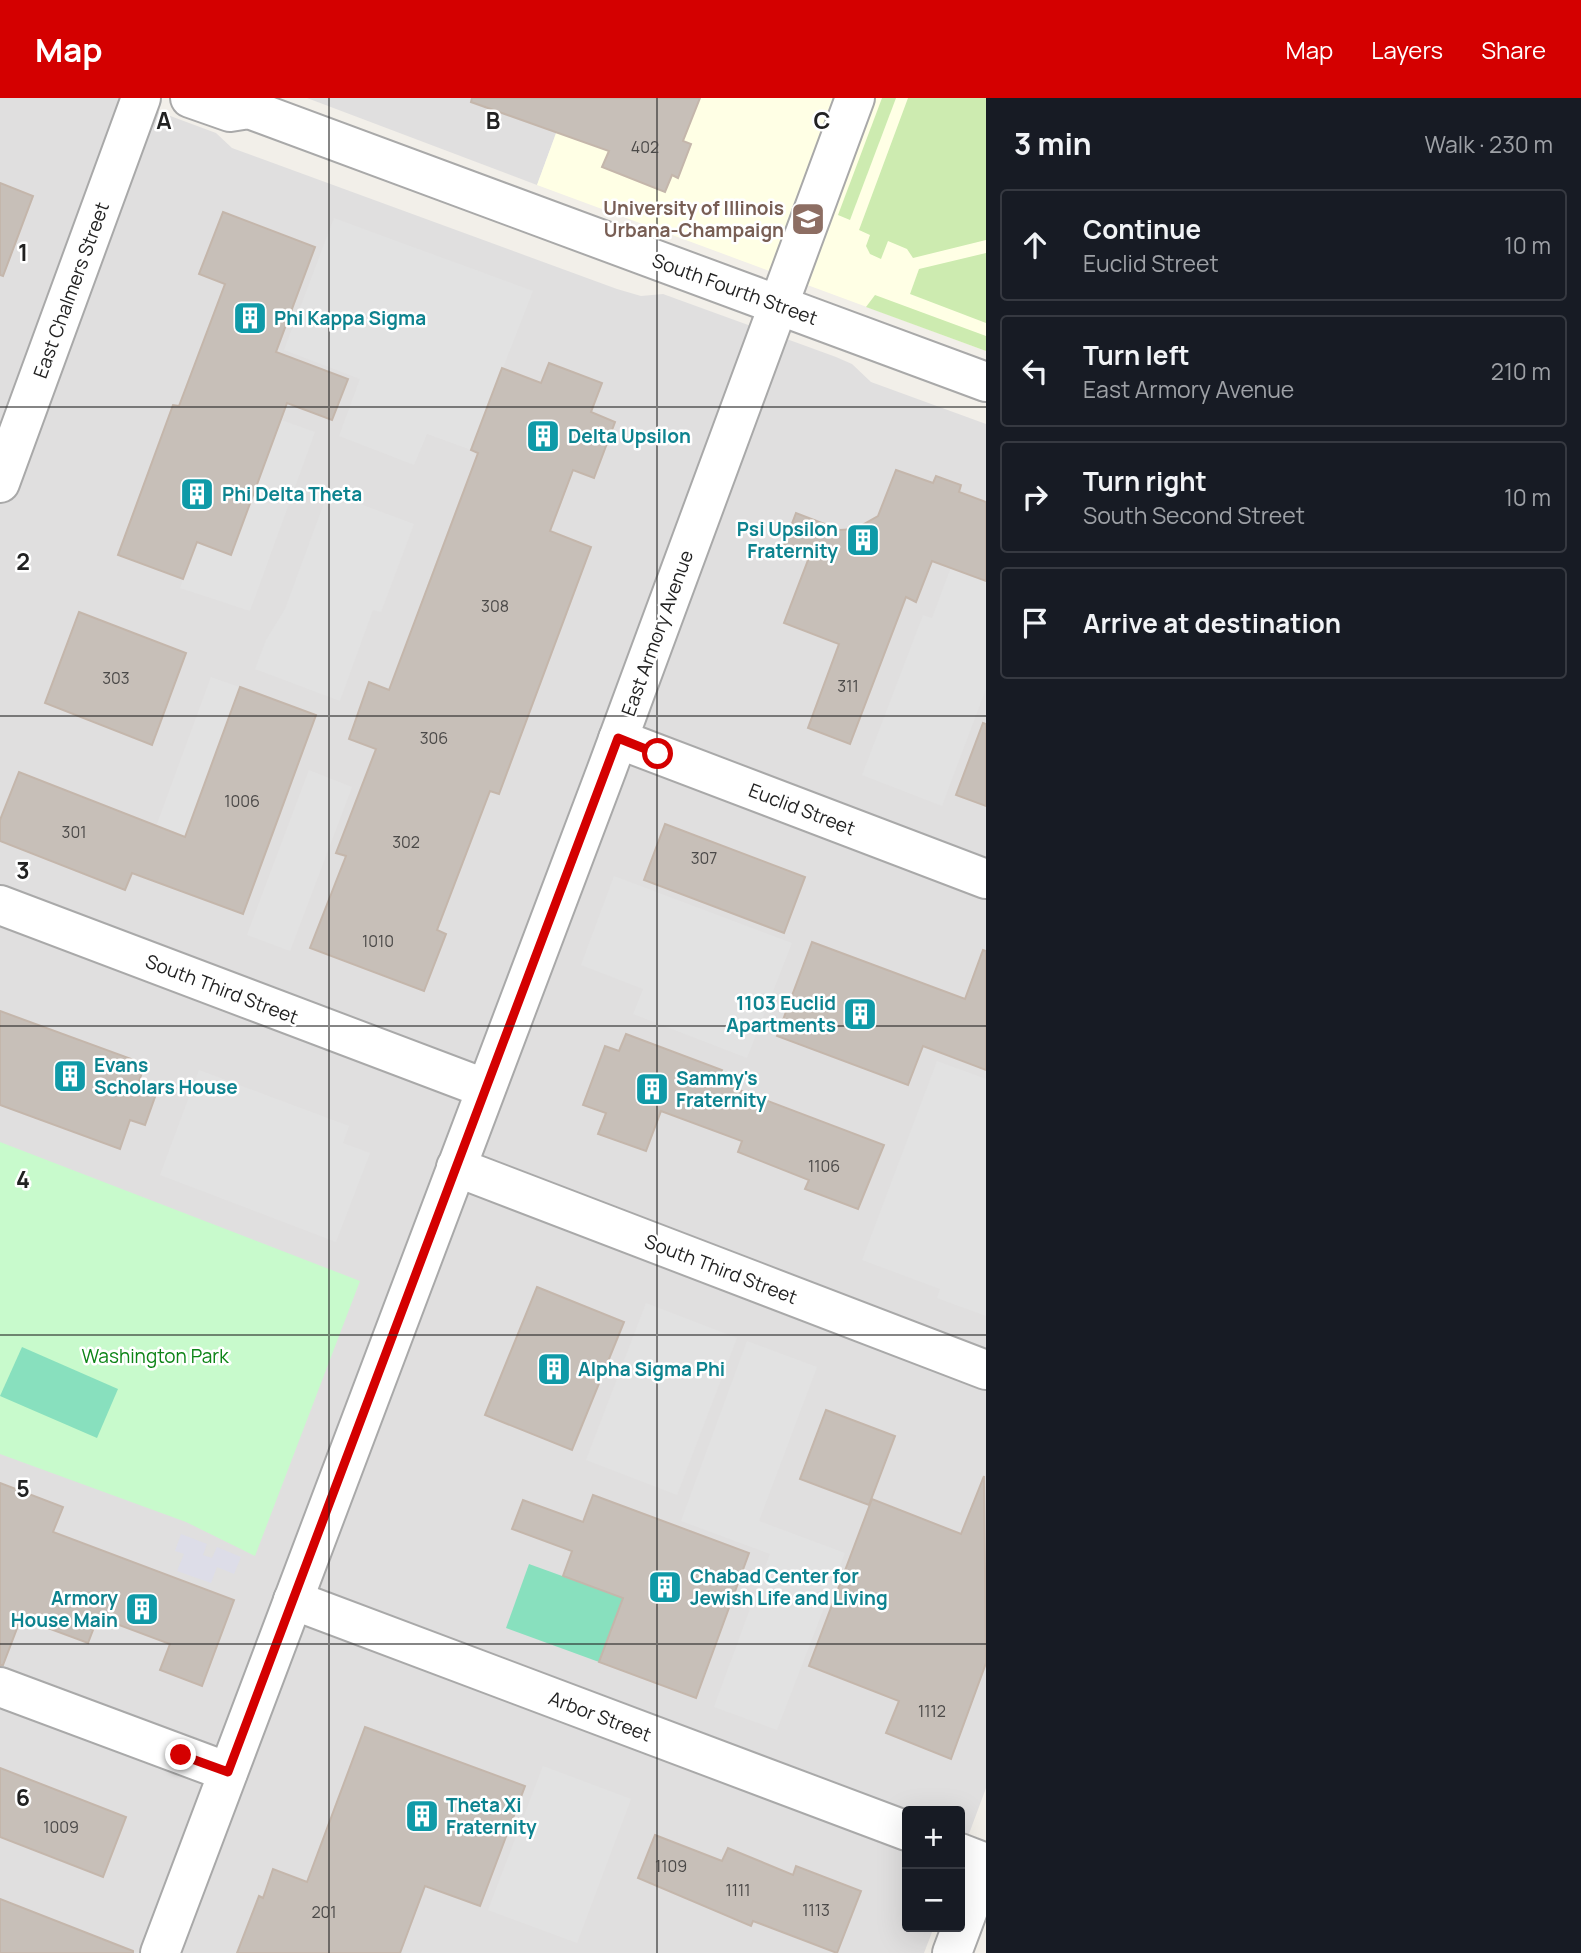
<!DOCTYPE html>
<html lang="en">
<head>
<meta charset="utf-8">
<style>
	:root { --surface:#171b24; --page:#242831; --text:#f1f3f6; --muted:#9ea1a6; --line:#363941; --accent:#d40000 }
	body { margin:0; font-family:Manrope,sans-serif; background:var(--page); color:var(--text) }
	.controls { position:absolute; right:21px; bottom:21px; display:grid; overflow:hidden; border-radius:7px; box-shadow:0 7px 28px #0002 }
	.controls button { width:63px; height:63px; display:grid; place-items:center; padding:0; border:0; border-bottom:2px solid var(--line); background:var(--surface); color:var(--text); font:35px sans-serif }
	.stop { position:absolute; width:21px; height:21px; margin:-16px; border:5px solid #d40000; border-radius:50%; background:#fff }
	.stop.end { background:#d40000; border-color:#fff; box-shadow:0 2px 7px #0008 }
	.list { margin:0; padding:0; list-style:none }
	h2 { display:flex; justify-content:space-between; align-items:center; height:91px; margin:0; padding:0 28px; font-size:30px }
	h2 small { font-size:23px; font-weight:400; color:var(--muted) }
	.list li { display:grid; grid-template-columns:46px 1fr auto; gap:21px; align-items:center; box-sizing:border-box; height:112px; margin:0 14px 14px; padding:0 14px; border:2px solid var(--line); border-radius:7px }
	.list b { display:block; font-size:26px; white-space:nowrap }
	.list p { margin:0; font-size:23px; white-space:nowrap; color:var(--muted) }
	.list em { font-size:23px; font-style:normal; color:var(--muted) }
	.icon { flex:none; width:38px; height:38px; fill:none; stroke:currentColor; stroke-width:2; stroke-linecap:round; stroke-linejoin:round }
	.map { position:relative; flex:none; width:986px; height:1855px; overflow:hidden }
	header { display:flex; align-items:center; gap:42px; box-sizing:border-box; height:98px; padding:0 35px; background:var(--accent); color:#fff }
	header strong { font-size:33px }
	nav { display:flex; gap:38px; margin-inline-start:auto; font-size:24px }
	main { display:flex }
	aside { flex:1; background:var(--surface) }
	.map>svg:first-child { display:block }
	.residential { fill:#e0dfdf }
	.education { fill:#ffffe5 }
	.grass { fill:#cdebb0 }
	.park { fill:#c8facc }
	.pitch { fill:#88e0be }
	.parking { fill:#e2e2e2 }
	.plaza { fill:#dddde8 }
	.building { fill:#c7bfb8; stroke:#c4b6ab; stroke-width:2 }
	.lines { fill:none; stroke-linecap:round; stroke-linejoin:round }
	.minor-casing { stroke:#a9a9a9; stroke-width:42 }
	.tertiary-casing { stroke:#a9a9a9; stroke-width:42 }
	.minor { stroke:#fff; stroke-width:38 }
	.tertiary { stroke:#fff; stroke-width:38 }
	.route { stroke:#d40000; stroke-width:9 }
	.grid { fill:none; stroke:#222; stroke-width:2; stroke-opacity:0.55 }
	.labels { text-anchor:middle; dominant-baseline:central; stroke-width:5; stroke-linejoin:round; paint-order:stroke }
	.number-label { font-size:16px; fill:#4b4948 }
	.education-label { font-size:19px; font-weight:bold; fill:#785e54; stroke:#fff; text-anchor:end }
	.street-label { font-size:19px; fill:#222; stroke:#fff }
	.culture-label { font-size:19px; font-weight:bold; fill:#0d838f; stroke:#fff; text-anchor:start }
	.park-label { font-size:19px; fill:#0c8416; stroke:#fff }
	.grid-label { font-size:23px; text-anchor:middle; font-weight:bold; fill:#222; stroke:#fff; stroke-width:5; stroke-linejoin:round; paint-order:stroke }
</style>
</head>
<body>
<header>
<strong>Map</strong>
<nav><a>Map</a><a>Layers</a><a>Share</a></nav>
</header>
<main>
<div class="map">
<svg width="986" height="1855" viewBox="0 0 986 1855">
	<rect width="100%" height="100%" fill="#f2efe9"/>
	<!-- residential -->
	<g class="residential">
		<path d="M0,0H122L216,35L232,50L617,191L641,198L663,196L836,259L852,266L871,284L986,326V1690L960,1760V1713H907V1829H934L924,1855H0Z"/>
		<path d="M307,0H569L537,87Z"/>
	</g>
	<!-- education -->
	<path class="education" d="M569,0H986V253L537,87Z"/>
	<!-- grass -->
	<g class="grass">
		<path d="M882,0H896L850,122L838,117Z"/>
		<path d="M908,0H986V142L913,160L907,151L888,143L881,161L870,156L866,148L870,137L859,132Z"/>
		<path d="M986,155V225L910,196L919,171Z"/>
		<path d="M875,197L986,238V253L866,209Z"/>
	</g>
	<!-- park -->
	<path class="park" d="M0,1044L360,1183L255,1458L186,1424L0,1356Z"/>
	<!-- pitch -->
	<g class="pitch">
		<path d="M22,1249L118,1291L97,1340L0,1298Z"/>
		<path d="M529,1466L623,1500L599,1564L506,1530Z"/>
	</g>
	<!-- parking -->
	<g class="parking">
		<path d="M334,120L533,193L471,352L427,336L414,367L339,338L360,281L284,252Z"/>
		<path d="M248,310L315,334L250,513L180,490L197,444L231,456L271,347Z"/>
		<path d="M328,394L414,426L381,514L373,512L340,603L255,571L266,542L285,511Z"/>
		<path d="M951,469L986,483V591L942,708L862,677L923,517L932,520Z"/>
		<path d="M211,579L278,603L204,801L138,778Z"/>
		<path d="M309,672L352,689L290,853L247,837Z"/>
		<path d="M614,778L792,845L747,960L633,916L643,891L581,867Z"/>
		<path d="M937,963L986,981V1218L937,1200L940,1191L862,1162Z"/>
		<path d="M199,972L349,1028L343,1045L370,1055L336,1144L160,1077Z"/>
		<path d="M646,1205L737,1240L677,1397L586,1362Z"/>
		<path d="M747,1243L817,1269L759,1423L845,1455L777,1632L714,1609L770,1456L681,1423Z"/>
		<path d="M543,1668L631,1701L577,1845L488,1812Z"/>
	</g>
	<!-- plaza -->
	<path class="plaza" d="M181,1436L207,1446L203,1457L212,1460L217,1449L241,1459L234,1476L217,1469L211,1485L177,1473L184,1456L175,1453Z"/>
	<!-- building -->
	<g class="building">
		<path d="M472,0H700L683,43L691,46L678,80L672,77L665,94L602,69L609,53L471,4Z"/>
		<path d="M0,85L33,98L3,178L0,177Z"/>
		<path d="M223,114L315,149L276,254L348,281L332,322L287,305L231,457L197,444L183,481L118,457L173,307L179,308L225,186L199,176Z"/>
		<path d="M549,265L602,285L591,314L615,324L594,380L573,372L550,433L591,449L499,696L490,693L437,832L446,836L424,893L310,850L346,758L336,755L376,651L349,641L369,584L389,592L478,355L471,352L502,270L541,285Z"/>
		<path d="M896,372L933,385L936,378L961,387L959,394L986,404V483L932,463L916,504L906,499L850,646L808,630L839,546L784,525L808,462L782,452L796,415L840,432L855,431L878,418Z"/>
		<path d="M79,514L186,555L152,647L45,605Z"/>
		<path d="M240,589L316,617L243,816L132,775L125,792L0,743V722L19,674L185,739Z"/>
		<path d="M983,625L986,626V708L956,697Z"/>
		<path d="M665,726L805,779L784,835L644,782Z"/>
		<path d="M812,844L965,901L983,852L986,853V972L923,948L908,987L777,938Z"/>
		<path d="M0,913L145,966L137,989L156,996L145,1027L130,1022L120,1051L0,1007Z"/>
		<path d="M626,936L722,972L718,984L884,1047L858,1111L805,1091L809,1082L738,1054L742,1043L661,1013L646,1053L598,1036L606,1015L583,1007L605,948L619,953Z"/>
		<path d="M537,1189L624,1224L572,1352L485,1317Z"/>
		<path d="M826,1312L895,1338L869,1407L800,1381Z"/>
		<path d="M984,1378L986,1565L951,1661L886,1635L899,1603L809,1568L872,1401L961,1436Z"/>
		<path d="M0,1385L63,1409L53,1434L234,1502L202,1588L160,1572L170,1546L98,1519L88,1545L21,1520L3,1567H0Z"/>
		<path d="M593,1397L749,1455L696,1600L599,1564L623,1500L563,1478L572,1453L512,1431L523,1402L583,1424Z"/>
		<path d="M365,1629L525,1688L480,1808L425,1788L400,1855H237L259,1798L263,1800L273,1771L307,1784Z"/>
		<path d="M0,1670L126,1719L103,1779L0,1739Z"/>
		<path d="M655,1737L722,1763L728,1750L793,1777L796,1768L861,1793L837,1855L753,1823L751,1828L638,1780Z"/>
		<path d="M0,1801L133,1853V1855H0Z"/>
	</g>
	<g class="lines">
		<!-- minor casing -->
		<g class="minor-casing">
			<g id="minor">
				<path d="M0,385L141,0"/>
				<path d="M618,641L986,781"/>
				<path d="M0,807L484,990"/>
				<path d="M456,1069L986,1272"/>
				<path d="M293,1502L907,1733"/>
				<path d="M0,1589L228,1674"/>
				<path d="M960,1755L986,1765"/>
				<path d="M160,1855L607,671L855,0"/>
			</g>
		</g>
		<!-- tertiary casing -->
		<g class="tertiary-casing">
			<g id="tertiary">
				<path d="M190,0L230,14L249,11L986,284"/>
				<path d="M952,1855L986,1764"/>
			</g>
		</g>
		<!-- minor -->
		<use href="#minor" class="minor"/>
		<!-- tertiary -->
		<use href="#tertiary" class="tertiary"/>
	</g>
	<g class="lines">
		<!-- route -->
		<path class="route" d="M181,1657L228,1674L618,640L658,656"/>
	</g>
	<!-- grid -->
	<path class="grid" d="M329,0V1855M657,0V1855M0,309H986M0,618H986M0,928H986M0,1237H986M0,1546H986"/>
	<!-- icons -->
	<defs>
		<g id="university-square" transform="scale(1.75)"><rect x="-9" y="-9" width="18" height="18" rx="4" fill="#8d6e63" stroke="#fff"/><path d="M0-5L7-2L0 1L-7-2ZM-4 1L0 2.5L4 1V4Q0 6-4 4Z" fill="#fff"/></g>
		<g id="building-square" transform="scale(1.75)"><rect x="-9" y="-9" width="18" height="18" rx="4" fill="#0f9aa8" stroke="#fff"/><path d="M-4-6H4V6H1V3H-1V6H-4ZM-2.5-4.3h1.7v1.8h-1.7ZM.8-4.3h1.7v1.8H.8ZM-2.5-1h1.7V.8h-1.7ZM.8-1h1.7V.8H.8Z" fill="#fff"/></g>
	</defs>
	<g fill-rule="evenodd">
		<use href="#university-square" x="808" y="121"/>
		<use href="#building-square" x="250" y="220"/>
		<use href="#building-square" x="543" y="338"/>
		<use href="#building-square" x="197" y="396"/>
		<use href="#building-square" x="863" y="442"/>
		<use href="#building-square" x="860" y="916"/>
		<use href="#building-square" x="70" y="978"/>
		<use href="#building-square" x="652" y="991"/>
		<use href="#building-square" x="554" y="1271"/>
		<use href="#building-square" x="665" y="1489"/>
		<use href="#building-square" x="142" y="1511"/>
		<use href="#building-square" x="422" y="1718"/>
	</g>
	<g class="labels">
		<!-- number labels -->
		<g class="number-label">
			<text x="645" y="49">402</text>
			<text x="495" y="508">308</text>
			<text x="116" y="580">303</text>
			<text x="848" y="588">311</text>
			<text x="434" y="640">306</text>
			<text x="242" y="703">1006</text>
			<text x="74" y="734">301</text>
			<text x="406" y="744">302</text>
			<text x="704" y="760">307</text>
			<text x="378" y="843">1010</text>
			<text x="824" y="1068">1106</text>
			<text x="932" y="1613">1112</text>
			<text x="61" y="1729">1009</text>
			<text x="671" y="1768">1109</text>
			<text x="738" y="1792">1111</text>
			<text x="816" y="1812">1113</text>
			<text x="324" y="1814">201</text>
		</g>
		<!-- education labels -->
		<g class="education-label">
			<text x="784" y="110">University of Illinois<tspan x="784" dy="22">Urbana-Champaign</tspan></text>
		</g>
		<!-- street labels -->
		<g class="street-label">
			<text transform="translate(735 191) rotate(20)">South Fourth Street</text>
			<text transform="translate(71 192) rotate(-70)">East Chalmers Street</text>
			<text transform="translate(657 535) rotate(-70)">East Armory Avenue</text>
			<text transform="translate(802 711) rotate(21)">Euclid Street</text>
			<text transform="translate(222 891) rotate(21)">South Third Street</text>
			<text transform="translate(721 1171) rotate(21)">South Third Street</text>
			<text transform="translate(600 1618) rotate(21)">Arbor Street</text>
		</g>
		<!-- culture labels -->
		<g class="culture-label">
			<text x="274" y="220">Phi Kappa Sigma</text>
			<text x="568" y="338">Delta Upsilon</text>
			<text x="222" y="396">Phi Delta Theta</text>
			<text x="838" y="431" text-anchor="end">Psi Upsilon<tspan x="838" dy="22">Fraternity</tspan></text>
			<text x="836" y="905" text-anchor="end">1103 Euclid<tspan x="836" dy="22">Apartments</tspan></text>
			<text x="94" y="967">Evans<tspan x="94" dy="22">Scholars House</tspan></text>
			<text x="676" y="980">Sammy's<tspan x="676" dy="22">Fraternity</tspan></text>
			<text x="578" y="1271">Alpha Sigma Phi</text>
			<text x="690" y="1478">Chabad Center for<tspan x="690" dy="22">Jewish Life and Living</tspan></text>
			<text x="118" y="1500" text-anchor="end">Armory<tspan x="118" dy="22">House Main</tspan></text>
			<text x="446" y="1707">Theta Xi<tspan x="446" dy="22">Fraternity</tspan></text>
		</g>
		<!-- park labels -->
		<g class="park-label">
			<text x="155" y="1258">Washington Park</text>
		</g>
	</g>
	<g class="grid-label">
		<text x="164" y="31">A</text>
		<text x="493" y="31">B</text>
		<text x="822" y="31">C</text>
		<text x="23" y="163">1</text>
		<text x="23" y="472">2</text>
		<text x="23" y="781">3</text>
		<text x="23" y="1090">4</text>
		<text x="23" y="1399">5</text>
		<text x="23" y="1708">6</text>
	</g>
</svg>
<div class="controls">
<button>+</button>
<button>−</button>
</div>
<div class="stop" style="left:658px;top:656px"></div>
<div class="stop end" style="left:181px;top:1657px"></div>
</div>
<aside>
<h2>3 min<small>Walk · 230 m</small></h2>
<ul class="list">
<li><svg class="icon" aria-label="ahead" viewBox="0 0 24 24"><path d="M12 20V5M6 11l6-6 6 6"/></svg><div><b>Continue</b><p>Euclid Street</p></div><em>10 m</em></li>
<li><svg class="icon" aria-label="left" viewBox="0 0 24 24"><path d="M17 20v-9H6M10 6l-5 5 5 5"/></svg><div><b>Turn left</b><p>East Armory Avenue</p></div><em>210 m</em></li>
<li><svg class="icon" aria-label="right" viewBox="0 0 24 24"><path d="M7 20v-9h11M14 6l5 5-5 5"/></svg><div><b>Turn right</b><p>South Second Street</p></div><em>10 m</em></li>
<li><svg class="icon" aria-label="arrive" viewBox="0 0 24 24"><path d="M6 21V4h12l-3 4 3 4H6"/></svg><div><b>Arrive at destination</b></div></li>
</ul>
</aside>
</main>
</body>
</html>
